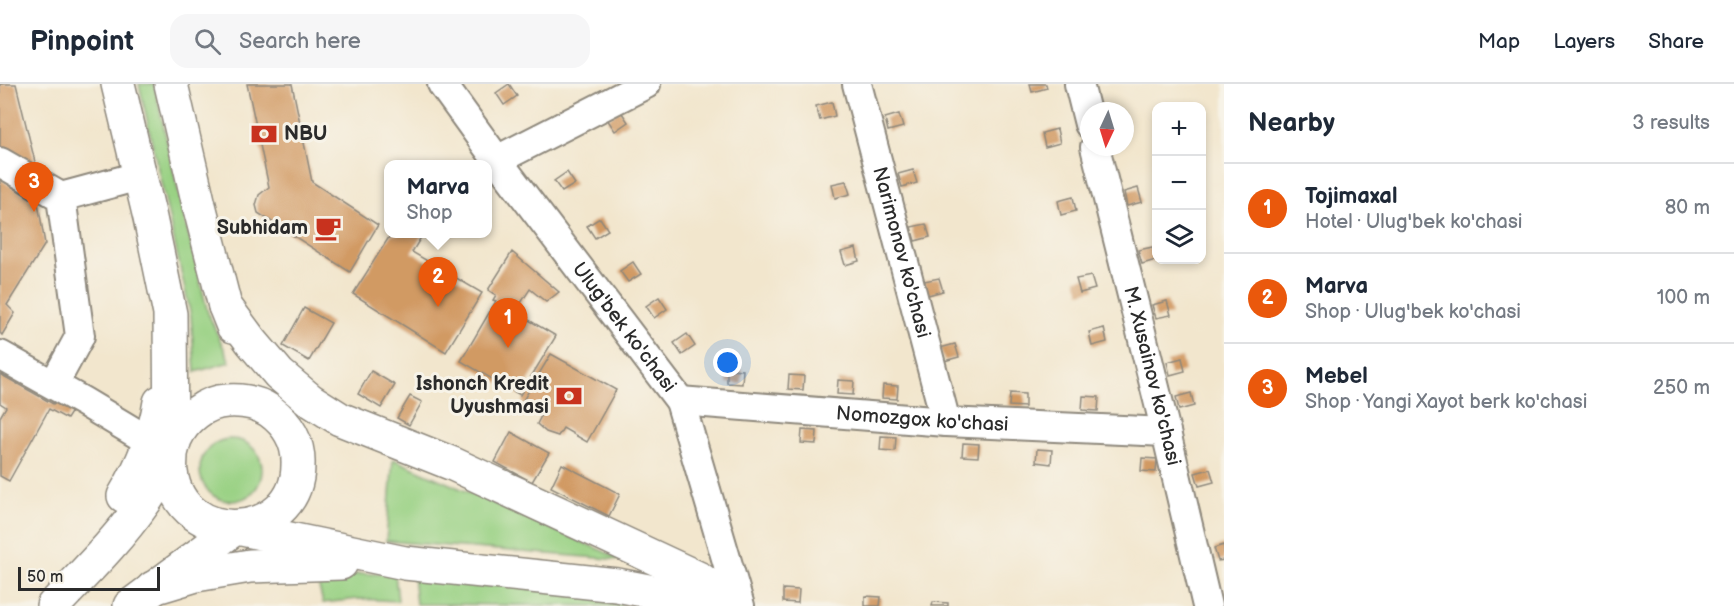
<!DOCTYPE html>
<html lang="en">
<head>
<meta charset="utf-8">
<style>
	:root { --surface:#fff; --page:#f6f6f7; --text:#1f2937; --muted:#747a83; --line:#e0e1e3; --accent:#ea580c }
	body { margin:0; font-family:"Balsamiq Sans",sans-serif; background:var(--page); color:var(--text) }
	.controls { position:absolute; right:18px; top:18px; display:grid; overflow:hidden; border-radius:12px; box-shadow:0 3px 9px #0003 }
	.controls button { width:54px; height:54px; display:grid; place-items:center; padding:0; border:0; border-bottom:2px solid var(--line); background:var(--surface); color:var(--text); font:30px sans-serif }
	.compass { position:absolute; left:1080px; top:18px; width:54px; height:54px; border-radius:50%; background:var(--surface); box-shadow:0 3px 9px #0003; rotate:184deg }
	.scale { position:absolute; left:18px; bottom:15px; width:142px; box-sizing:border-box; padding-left:6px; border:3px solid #2b2b2b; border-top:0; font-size:16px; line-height:21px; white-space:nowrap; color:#2b2b2b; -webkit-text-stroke:4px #f7f3e8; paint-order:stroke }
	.you { position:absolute; left:728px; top:279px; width:21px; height:21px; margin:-15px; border:4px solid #fff; border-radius:50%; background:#1a73e8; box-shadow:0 0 0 9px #1a73e833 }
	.badge { display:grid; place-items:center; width:39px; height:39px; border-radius:50%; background:var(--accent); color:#fff; font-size:20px; font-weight:700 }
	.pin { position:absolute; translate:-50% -50px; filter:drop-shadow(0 2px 3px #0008) }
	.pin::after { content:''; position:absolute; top:32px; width:21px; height:18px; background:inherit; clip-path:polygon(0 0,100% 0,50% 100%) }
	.popup { position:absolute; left:384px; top:76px; width:108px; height:78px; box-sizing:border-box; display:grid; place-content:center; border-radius:12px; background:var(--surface); filter:drop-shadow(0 2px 4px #0005); font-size:20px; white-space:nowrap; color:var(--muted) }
	.popup b { font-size:22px; color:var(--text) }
	.popup::after { content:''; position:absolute; left:50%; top:100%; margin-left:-12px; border:12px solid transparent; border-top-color:var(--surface) }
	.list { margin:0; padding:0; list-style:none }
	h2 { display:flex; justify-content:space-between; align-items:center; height:78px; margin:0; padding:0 24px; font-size:26px }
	h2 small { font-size:20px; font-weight:400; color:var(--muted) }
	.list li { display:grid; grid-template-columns:39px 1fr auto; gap:18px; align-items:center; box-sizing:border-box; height:90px; padding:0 24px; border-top:2px solid var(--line) }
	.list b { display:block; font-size:22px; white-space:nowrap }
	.list p { margin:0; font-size:20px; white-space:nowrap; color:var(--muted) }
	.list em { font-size:20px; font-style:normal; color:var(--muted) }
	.icon { flex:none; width:33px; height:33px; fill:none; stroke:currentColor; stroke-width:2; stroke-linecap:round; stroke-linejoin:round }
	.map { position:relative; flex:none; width:1224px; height:522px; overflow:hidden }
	header { display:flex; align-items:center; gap:36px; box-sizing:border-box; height:84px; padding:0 30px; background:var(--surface); border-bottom:2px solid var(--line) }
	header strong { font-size:28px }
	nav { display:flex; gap:33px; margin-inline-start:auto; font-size:21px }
	.search { width:420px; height:54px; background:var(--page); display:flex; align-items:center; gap:15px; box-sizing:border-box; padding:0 21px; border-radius:18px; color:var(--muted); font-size:22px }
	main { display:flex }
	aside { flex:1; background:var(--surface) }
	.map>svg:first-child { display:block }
	.green { fill:#9ad184; stroke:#627e58; stroke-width:1.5 }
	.building { fill:#d19a64 }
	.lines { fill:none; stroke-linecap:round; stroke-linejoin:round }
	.minor-casing { stroke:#8e887c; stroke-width:32 }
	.major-casing { stroke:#8e887c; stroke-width:36 }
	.minor { stroke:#fff; stroke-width:28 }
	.major { stroke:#fff; stroke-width:33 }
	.labels { text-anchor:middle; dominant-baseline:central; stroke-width:6; stroke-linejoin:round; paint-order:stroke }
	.poi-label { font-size:20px; font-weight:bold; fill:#2b2b2b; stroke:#f7f3e8; text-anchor:end }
	.street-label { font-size:20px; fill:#2b2b2b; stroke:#f7f3e8 }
</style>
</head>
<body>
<header>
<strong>Pinpoint</strong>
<div class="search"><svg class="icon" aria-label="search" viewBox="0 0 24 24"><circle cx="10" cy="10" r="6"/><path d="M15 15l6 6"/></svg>Search here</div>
<nav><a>Map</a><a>Layers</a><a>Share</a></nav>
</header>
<main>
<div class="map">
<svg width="1224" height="522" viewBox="0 0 1224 522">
	<rect width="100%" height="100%" fill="#f7f3e8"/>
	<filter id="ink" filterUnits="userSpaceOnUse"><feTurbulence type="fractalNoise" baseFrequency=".0167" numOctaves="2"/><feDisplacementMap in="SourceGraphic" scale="12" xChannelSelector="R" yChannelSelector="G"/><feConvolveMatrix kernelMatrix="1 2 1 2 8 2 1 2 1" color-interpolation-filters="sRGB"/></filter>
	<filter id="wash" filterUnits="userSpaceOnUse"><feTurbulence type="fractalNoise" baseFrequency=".008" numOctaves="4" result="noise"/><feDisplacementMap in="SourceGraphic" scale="24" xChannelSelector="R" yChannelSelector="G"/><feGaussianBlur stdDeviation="1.35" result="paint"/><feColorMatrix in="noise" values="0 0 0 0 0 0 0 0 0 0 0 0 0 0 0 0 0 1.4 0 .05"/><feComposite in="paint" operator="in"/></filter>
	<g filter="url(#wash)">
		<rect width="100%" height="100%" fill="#f2e6cd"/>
		<!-- green -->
		<g class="green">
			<path d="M139,0H154L184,133L208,229L230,278L195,288L191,232Z"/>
			<circle cx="231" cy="386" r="31"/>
			<path d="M393,375L623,476L386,457Z"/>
			<path d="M359,490H395L398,517L358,515L323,519L318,499L339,493Z"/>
			<path d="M413,491L622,511L621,522L416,520Z"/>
		</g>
		<g id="blocks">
			<!-- building -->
			<g class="building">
				<path d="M0,0H16L37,86L0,69Z"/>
				<path d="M247,0H292L312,98L378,141L350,188L258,129L256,121L259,111L269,103Z"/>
				<path d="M509,0L517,12L504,21L496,9Z"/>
				<path d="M1030,0H1046L1047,4L1032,8Z"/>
				<path d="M832,18L835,32L820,36L816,22Z"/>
				<path d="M620,26L628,38L615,47L607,35Z"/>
				<path d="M899,30L903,43L888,47L885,34Z"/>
				<path d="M1057,45L1060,59L1045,63L1042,49Z"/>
				<path d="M913,86L917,99L902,103L898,90Z"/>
				<path d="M567,88L575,100L562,108L554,97Z"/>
				<path d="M0,95L38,119L45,160L7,221L15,229L2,251L0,249Z"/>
				<path d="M846,97L850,110L835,114L832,100Z"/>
				<path d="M1138,104L1142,118L1127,122L1124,108Z"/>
				<path d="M1073,113L1076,127L1061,131L1058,117Z"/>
				<path d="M600,134L608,146L595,154L587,142Z"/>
				<path d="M926,140L930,153L915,157L911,143Z"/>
				<path d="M391,150H423L412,168L482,209L446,268L353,210Z"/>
				<path d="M1153,163L1156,176L1142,180L1138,166Z"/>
				<path d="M856,164L859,177L845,181L841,168Z"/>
				<path d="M512,168L559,208L546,218L530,205L517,225L507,219L505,222L556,252L520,311L461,277L496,217L493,216L496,211L488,206Z"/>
				<path d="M633,178L641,190L628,198L620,187Z"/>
				<path d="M1091,192L1095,205L1080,209L1076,195Z"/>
				<path d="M939,194L943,207L928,211L924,197Z"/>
				<path d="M659,213L667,225L654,234L646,222Z"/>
				<path d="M1167,217L1171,231L1156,234L1152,221Z"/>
				<path d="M304,224L331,239L309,277L283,262Z"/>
				<path d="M1104,244L1107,258L1092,262L1089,248Z"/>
				<path d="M687,250L695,262L682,271L674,259Z"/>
				<path d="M955,260L959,273L944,277L940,264Z"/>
				<path d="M551,270L616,306L587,358L563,344L558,352L546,348L537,340L541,332L522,318Z"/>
				<path d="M1182,274L1185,287L1170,291L1167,278Z"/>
				<path d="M727,285L743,286L742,300L727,299Z"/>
				<path d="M371,287L395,301L381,324L358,310Z"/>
				<path d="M0,290L53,320L56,313L74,324L67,335L49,325L9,397L0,392V333L6,323L0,319Z"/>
				<path d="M789,291L804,292L803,306L788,305Z"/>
				<path d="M838,296L854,297L853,311L837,310Z"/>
				<path d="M883,301L898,302L897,315L882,314Z"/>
				<path d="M1010,309L1025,310V323L1009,322Z"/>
				<path d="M1191,309L1194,322L1179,326L1176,313Z"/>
				<path d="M410,312L422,318L409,341L397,334Z"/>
				<path d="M1083,312L1099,313L1098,327L1082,326Z"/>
				<path d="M802,346L817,347L816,360L801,359Z"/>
				<path d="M511,348L549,369L532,398L495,378Z"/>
				<path d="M881,352L896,353L895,367L880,366Z"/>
				<path d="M963,359L979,360L978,373L962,372Z"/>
				<path d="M1037,365L1052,366L1051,380L1036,378Z"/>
				<path d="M1142,374L1157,375L1156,388L1141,387Z"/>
				<path d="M562,380L620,410L609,432L551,403Z"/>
				<path d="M1210,385L1214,398L1199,402L1195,389Z"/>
				<path d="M1224,461V476L1218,477L1214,464Z"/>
				<path d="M783,505L799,506L798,519L783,518Z"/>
				<path d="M865,512L881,513L880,522H865Z"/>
				<path d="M933,518L948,519V522H932Z"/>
			</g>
		</g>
	</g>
	<g filter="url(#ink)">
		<use href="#blocks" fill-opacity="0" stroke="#8e887c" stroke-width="1.5"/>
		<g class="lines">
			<!-- minor casing -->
			<g class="minor-casing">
				<g id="minor">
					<path id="s1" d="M442,0L497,76L680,317L740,522"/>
					<path id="s2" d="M857,0L946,338"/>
					<path d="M1079,0L1089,40"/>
					<path id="s3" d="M1095,63L1166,348L1207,522"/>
					<path d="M497,76L646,0"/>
					<path d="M0,78L61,113L139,92"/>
					<path d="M0,271L84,318L169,369"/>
					<path d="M54,300L80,252L61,113"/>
					<path id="s4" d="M680,317L946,338L1166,348"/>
				</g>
			</g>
			<!-- major casing -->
			<g class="major-casing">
				<g id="major">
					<path d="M171,0L199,121L225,222L233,242"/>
					<path d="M225,222L251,257L279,290L310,316L340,335L453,380L655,474L700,495L737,522"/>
					<path d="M124,412C141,384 155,350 160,318"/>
					<path d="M237,444L405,479L617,501L726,522"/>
					<path d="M153,504L196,491L250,482L341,479"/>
					<path d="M53,522C84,489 117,457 143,420C154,406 162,388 170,373C172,367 173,361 175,355C184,335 205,318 227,317C243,316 257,318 270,327C288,340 299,359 298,381C298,458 181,465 171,388C170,383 171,376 171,370L170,230L150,134L118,0"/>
					<path d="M130,522L235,444"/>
				</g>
			</g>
			<!-- minor -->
			<use href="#minor" class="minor"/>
			<!-- major -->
			<use href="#major" class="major"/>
		</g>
	</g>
	<!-- icons -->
	<defs>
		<g id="bank-bare" transform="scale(2.07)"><path d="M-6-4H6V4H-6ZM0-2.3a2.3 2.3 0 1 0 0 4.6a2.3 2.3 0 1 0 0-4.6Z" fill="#c8321e" stroke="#f7f3e8" stroke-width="2.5" paint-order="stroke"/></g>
		<g id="cafe-bare" transform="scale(2.07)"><path d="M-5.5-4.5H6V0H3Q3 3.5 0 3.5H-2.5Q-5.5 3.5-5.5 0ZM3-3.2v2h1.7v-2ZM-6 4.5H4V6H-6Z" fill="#c8321e" stroke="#f7f3e8" stroke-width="2.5" paint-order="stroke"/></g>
	</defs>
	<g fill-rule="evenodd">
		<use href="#bank-bare" x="264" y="50"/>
		<use href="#cafe-bare" x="328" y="144"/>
		<use href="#bank-bare" x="569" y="312"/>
	</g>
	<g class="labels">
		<!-- poi labels -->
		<g class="poi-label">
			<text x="284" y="50" text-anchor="start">NBU</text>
			<text x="308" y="144">Subhidam</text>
			<text x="549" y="300">Ishonch Kredit<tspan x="549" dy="23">Uyushmasi</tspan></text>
		</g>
		<!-- street labels -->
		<g class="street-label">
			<text stroke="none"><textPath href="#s2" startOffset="174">Narimonov ko'chasi</textPath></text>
			<text stroke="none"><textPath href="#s1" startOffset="304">Ulug'bek ko'chasi</textPath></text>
			<text stroke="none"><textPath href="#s3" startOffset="236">M. Xusainov ko'chasi</textPath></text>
			<text stroke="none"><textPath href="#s4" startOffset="243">Nomozgox ko'chasi</textPath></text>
		</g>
	</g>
</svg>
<div class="controls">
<button>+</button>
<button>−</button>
<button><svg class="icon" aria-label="layers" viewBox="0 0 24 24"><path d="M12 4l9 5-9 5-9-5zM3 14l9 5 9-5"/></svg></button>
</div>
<svg class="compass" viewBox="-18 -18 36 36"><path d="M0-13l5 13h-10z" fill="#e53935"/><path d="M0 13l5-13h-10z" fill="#747a83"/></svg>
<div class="scale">50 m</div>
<div class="you"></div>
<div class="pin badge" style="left:508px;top:264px">1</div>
<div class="pin badge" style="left:438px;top:223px">2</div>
<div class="popup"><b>Marva</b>Shop</div>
<div class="pin badge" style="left:34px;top:128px">3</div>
</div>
<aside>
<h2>Nearby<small>3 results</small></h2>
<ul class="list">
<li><span class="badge">1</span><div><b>Tojimaxal</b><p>Hotel · Ulug'bek ko'chasi</p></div><em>80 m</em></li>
<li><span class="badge">2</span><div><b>Marva</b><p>Shop · Ulug'bek ko'chasi</p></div><em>100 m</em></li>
<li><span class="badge">3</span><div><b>Mebel</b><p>Shop · Yangi Xayot berk ko'chasi</p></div><em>250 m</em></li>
</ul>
</aside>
</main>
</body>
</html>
